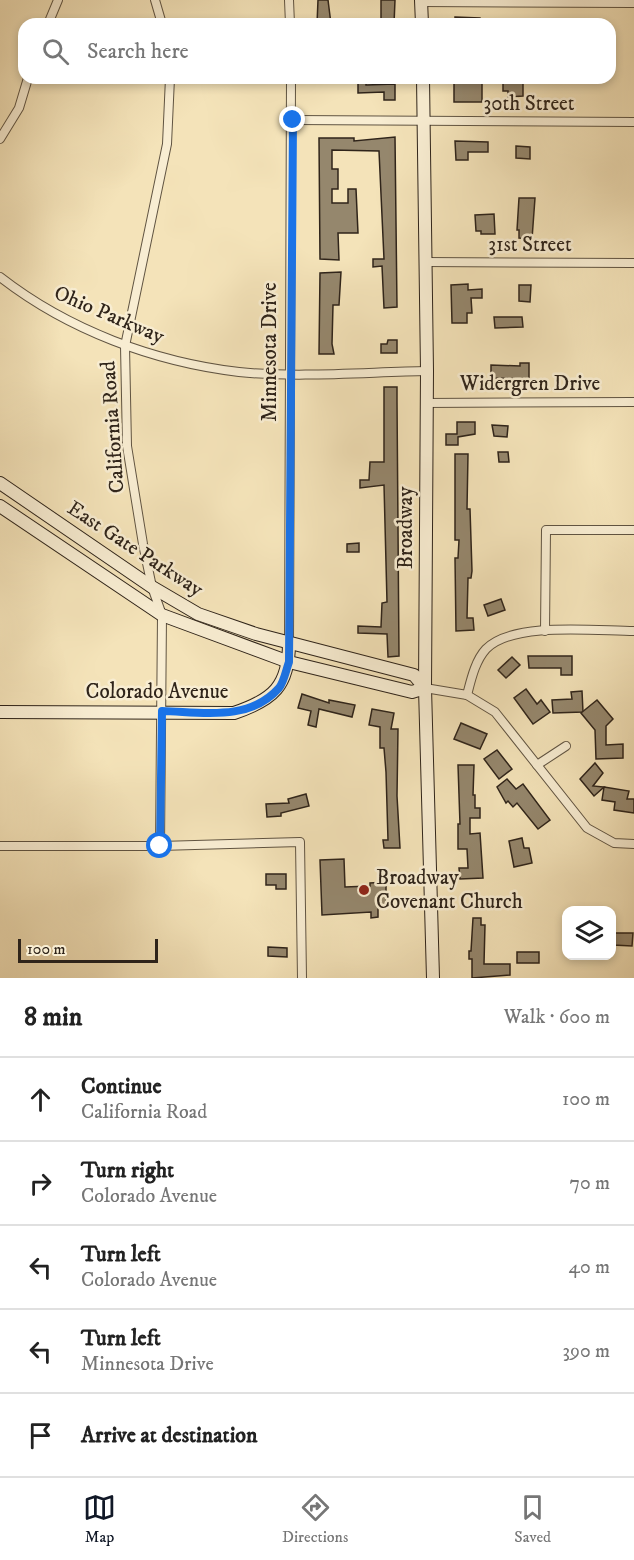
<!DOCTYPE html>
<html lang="en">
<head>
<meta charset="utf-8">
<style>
	:root { --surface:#fff; --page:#f2f2f2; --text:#222; --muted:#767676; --line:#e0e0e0; --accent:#111827 }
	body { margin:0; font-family:"IM FELL DW Pica",serif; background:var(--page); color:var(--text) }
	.controls { position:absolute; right:18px; bottom:18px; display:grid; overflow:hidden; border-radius:12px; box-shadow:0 3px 9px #0003 }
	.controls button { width:54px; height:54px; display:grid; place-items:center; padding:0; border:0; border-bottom:2px solid var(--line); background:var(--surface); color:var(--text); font:30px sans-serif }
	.scale { position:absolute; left:18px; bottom:15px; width:140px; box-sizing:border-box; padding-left:6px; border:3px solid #2f241a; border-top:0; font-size:16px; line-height:21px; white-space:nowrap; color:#2f241a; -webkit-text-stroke:4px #f8edd2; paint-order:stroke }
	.stop { position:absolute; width:18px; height:18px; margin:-14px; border:4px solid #1a73e8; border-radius:50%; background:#fff }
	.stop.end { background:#1a73e8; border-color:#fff; box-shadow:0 2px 6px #0008 }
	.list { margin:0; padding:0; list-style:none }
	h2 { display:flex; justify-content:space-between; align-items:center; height:78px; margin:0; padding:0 24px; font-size:26px }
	h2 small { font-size:20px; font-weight:400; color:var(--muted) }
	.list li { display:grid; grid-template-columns:39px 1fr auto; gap:18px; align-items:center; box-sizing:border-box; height:84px; padding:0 24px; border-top:2px solid var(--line) }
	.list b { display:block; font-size:22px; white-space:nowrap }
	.list p { margin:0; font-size:20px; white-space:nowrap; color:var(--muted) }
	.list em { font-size:20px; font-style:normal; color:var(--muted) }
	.icon { flex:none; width:33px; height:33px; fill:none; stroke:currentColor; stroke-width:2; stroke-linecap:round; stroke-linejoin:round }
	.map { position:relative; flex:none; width:634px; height:978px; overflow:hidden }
	.search { position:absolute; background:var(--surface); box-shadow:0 3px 9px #0003; left:18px; right:18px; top:18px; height:66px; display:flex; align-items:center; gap:15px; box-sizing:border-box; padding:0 21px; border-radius:18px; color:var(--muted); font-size:22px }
	.sheet { height:498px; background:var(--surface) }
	nav { display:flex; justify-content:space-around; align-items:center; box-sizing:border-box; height:84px; border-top:2px solid var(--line); background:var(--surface); font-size:16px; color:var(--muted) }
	nav a { display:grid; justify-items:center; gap:3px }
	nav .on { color:var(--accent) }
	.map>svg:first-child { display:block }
	.building { fill:#95876d; stroke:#2f241a; stroke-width:1.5 }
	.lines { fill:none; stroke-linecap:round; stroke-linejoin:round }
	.street-casing { stroke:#605442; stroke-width:10 }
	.secondary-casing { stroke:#2f241a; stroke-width:14 }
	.street { stroke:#f8edd2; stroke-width:8 }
	.secondary { stroke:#f8edd2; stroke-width:12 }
	.route { stroke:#1a73e8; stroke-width:8 }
	.poi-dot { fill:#8f2418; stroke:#f8edd2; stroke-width:2 }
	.labels { text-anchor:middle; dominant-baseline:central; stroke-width:5; stroke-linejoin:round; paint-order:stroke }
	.street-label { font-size:21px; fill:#2f241a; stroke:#f8edd2 }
	.poi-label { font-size:21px; fill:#2f241a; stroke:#f8edd2; text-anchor:start }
</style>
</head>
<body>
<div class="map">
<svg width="634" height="978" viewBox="0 0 634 978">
	<rect width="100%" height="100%" fill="#f4e3b9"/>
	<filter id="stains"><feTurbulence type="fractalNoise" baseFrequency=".00333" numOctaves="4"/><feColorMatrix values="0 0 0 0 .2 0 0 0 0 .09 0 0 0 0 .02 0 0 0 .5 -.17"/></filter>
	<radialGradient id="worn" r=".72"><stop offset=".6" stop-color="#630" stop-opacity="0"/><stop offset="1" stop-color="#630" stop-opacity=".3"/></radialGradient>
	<!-- building -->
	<g class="building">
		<path d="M318,0H328L331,24H317Z"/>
		<path d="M381,0H395L394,24H381Z"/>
		<path d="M455,17L480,18V24H455Z"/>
		<path d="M358,78H366V85L395,84V100H384V92L358,93Z"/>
		<rect x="454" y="78" width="28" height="24"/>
		<path d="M523,79V96L508,97V91H503V80Z"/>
		<path d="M395,137L397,307L384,308L382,266L373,267V259H384L379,151L332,150V169H338V189H332V203H348V189H356L358,233H338L339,260L320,259L319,138H354V141Z"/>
		<path d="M455,141L488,142V152H468V160H456Z"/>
		<path d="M516,146L530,147V159L516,158Z"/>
		<path d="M519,198H535L532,239L519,238V230H517Z"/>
		<path d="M494,214L495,234H481V231H476L475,215Z"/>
		<path d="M341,272L339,305H333L332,344L334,354H319L320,273Z"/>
		<path d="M468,284V290L482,289V298H471L472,313H467V323H452L451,285Z"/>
		<path d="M519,285H531L530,302L519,301Z"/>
		<path d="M494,317H522L523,327L495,328Z"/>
		<path d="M388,340H397V353H381V344H387Z"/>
		<path d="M520,363H529V379L491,378V365L520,366Z"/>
		<path d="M384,387H397V402L399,656L388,657L387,634L358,633V626L381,627L382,603L387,602L384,485L360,488V480H369L370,462H384Z"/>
		<path d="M457,422H475V434L458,437V445H446V434H457Z"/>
		<path d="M492,425L508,426L507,437L494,436Z"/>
		<path d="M498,452H508L509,462H499Z"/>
		<path d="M455,454H468L467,509H470L472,571L471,578H468L467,618H473L474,630L456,631L455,558H458L459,540H455Z"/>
		<path d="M359,543V552H347V544Z"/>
		<path d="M501,599L505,610L488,616L484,605Z"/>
		<path d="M528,656H572V675H561V668H529Z"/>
		<path d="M512,657L520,665L506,678L498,670Z"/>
		<path d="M526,689L537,704L541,700L550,712L533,724L514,698Z"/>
		<path d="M582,691L583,712L553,713L552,700L572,699L571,692Z"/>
		<path d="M302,694L329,703V700L355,705L352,717L319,709L316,727L308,725L311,711L298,708Z"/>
		<path d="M597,700L613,719L606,726V745L623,744V758L596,759L595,730L581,713Z"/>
		<path d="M372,709L394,713L391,729H398L397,796L400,848H384L383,840H388L386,772L384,748H380V727L369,725Z"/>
		<path d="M461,723L487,734L480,749L454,739Z"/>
		<path d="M497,750L512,769L499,779L484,759Z"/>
		<path d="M595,763L603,773L593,786L604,787L594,796L580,779Z"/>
		<path d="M458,765H474L473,795H475V808H480V818H470V834L480,833L483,878L460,879L459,868H468L467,849H458V824H460Z"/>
		<path d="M507,779L516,789L523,784L550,820L538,829L517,803L513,807L508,801L506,803L497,787Z"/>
		<path d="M604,787L629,791L627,799H634V813L614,810L615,802L602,800Z"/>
		<path d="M306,794L309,806L281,813V816L267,817L266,804L289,803L288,799Z"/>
		<path d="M522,838L524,848H529L532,863L514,867L509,841Z"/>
		<path d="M344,859L345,887L370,886V883L386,882V907H378V917L371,918V912L322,915L320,860Z"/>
		<path d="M266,874H286V889H276V885H266Z"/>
		<path d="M473,918H481V925H485L484,964H510V975L472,978V959H469V951H471Z"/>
		<path d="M614,933H633L632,946L613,945Z"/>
		<path d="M268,947L287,948V957L268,956Z"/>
		<rect x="517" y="952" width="22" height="11"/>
	</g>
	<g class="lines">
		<!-- street casing -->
		<g class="street-casing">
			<g id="street">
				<path d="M155,0L162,24"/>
				<path d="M289,0L290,24"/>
				<path d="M421,2L634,3"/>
				<path d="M48,24L58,0"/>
				<path d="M293,120L634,122"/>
				<path d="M0,139L19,108L28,78"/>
				<path d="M425,262L634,263"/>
				<path d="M0,277C68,330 154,362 239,372C297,378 368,372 427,371"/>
				<path d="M425,403L634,402"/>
				<path d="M545,631L546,530H634"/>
				<path d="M289,643L291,78"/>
				<path d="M425,688L467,695L495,712L587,828L614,843L634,844"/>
				<path d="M467,695C471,680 475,661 486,649C513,621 597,631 634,631"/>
				<path d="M537,765L566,746"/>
				<path d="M0,846H160L300,842L302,978"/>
				<path d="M160,846L162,615L152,587L143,544L127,446L125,346L167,144L170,78"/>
			</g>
		</g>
		<!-- secondary casing -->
		<g class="secondary-casing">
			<g id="secondary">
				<path d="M421,0L422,24"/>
				<path d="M423,78L427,371L425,688L433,978"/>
				<path d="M0,483L152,587L198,614L256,634L414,675L425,688"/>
				<path d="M0,506L162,615L289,662L412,692L425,688"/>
				<path d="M0,712L234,713C273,700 289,686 289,643"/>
			</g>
		</g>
		<!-- street -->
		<use href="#street" class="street"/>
		<!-- secondary -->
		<use href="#secondary" class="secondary"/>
	</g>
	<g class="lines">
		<!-- route -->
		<path class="route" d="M160,846L162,711C202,712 249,722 279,688C284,682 286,670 289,662L293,120"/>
	</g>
	<!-- markers -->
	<circle class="poi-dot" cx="364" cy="890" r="6"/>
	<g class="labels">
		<!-- street labels -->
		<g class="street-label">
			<text x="529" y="104">30th Street</text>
			<text x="530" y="245">31st Street</text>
			<text transform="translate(109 315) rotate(23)">Ohio Parkway</text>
			<text transform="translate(270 352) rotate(-90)">Minnesota Drive</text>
			<text x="530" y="384">Widergren Drive</text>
			<text transform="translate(113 427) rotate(-94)">California Road</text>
			<text transform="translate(406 528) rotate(-90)">Broadway</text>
			<text transform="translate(135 549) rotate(33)">East Gate Parkway</text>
			<text x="157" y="692">Colorado Avenue</text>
		</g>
		<!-- poi labels -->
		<g class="poi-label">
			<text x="376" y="878">Broadway<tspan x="376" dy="24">Covenant Church</tspan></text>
		</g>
	</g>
	<rect width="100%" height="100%" filter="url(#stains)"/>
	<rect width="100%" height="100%" fill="url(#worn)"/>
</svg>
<div class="controls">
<button><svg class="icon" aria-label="layers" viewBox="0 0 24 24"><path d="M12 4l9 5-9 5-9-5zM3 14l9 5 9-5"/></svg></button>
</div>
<div class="scale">100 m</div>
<div class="stop" style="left:160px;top:846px"></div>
<div class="stop end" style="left:293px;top:120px"></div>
<div class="search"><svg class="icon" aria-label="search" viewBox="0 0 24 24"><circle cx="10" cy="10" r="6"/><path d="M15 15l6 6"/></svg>Search here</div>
</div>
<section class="sheet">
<h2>8 min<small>Walk · 600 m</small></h2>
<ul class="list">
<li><svg class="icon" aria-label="ahead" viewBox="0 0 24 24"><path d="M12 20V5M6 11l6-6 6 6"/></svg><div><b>Continue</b><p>California Road</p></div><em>100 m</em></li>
<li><svg class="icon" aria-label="right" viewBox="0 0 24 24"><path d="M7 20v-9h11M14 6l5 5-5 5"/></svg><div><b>Turn right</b><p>Colorado Avenue</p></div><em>70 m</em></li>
<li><svg class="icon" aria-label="left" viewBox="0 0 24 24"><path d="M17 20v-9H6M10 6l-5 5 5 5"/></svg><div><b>Turn left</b><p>Colorado Avenue</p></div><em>40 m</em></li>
<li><svg class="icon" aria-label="left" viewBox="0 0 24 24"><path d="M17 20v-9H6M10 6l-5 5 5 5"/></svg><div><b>Turn left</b><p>Minnesota Drive</p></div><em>390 m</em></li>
<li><svg class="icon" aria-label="arrive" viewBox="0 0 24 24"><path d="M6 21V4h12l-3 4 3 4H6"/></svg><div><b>Arrive at destination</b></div></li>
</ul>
</section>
<nav>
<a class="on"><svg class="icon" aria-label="map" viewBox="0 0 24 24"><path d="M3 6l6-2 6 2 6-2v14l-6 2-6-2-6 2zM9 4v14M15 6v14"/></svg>Map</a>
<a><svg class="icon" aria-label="directions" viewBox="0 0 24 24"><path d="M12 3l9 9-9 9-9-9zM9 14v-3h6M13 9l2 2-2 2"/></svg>Directions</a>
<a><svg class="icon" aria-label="saved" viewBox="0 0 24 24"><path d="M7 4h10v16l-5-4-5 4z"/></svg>Saved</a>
</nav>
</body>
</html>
